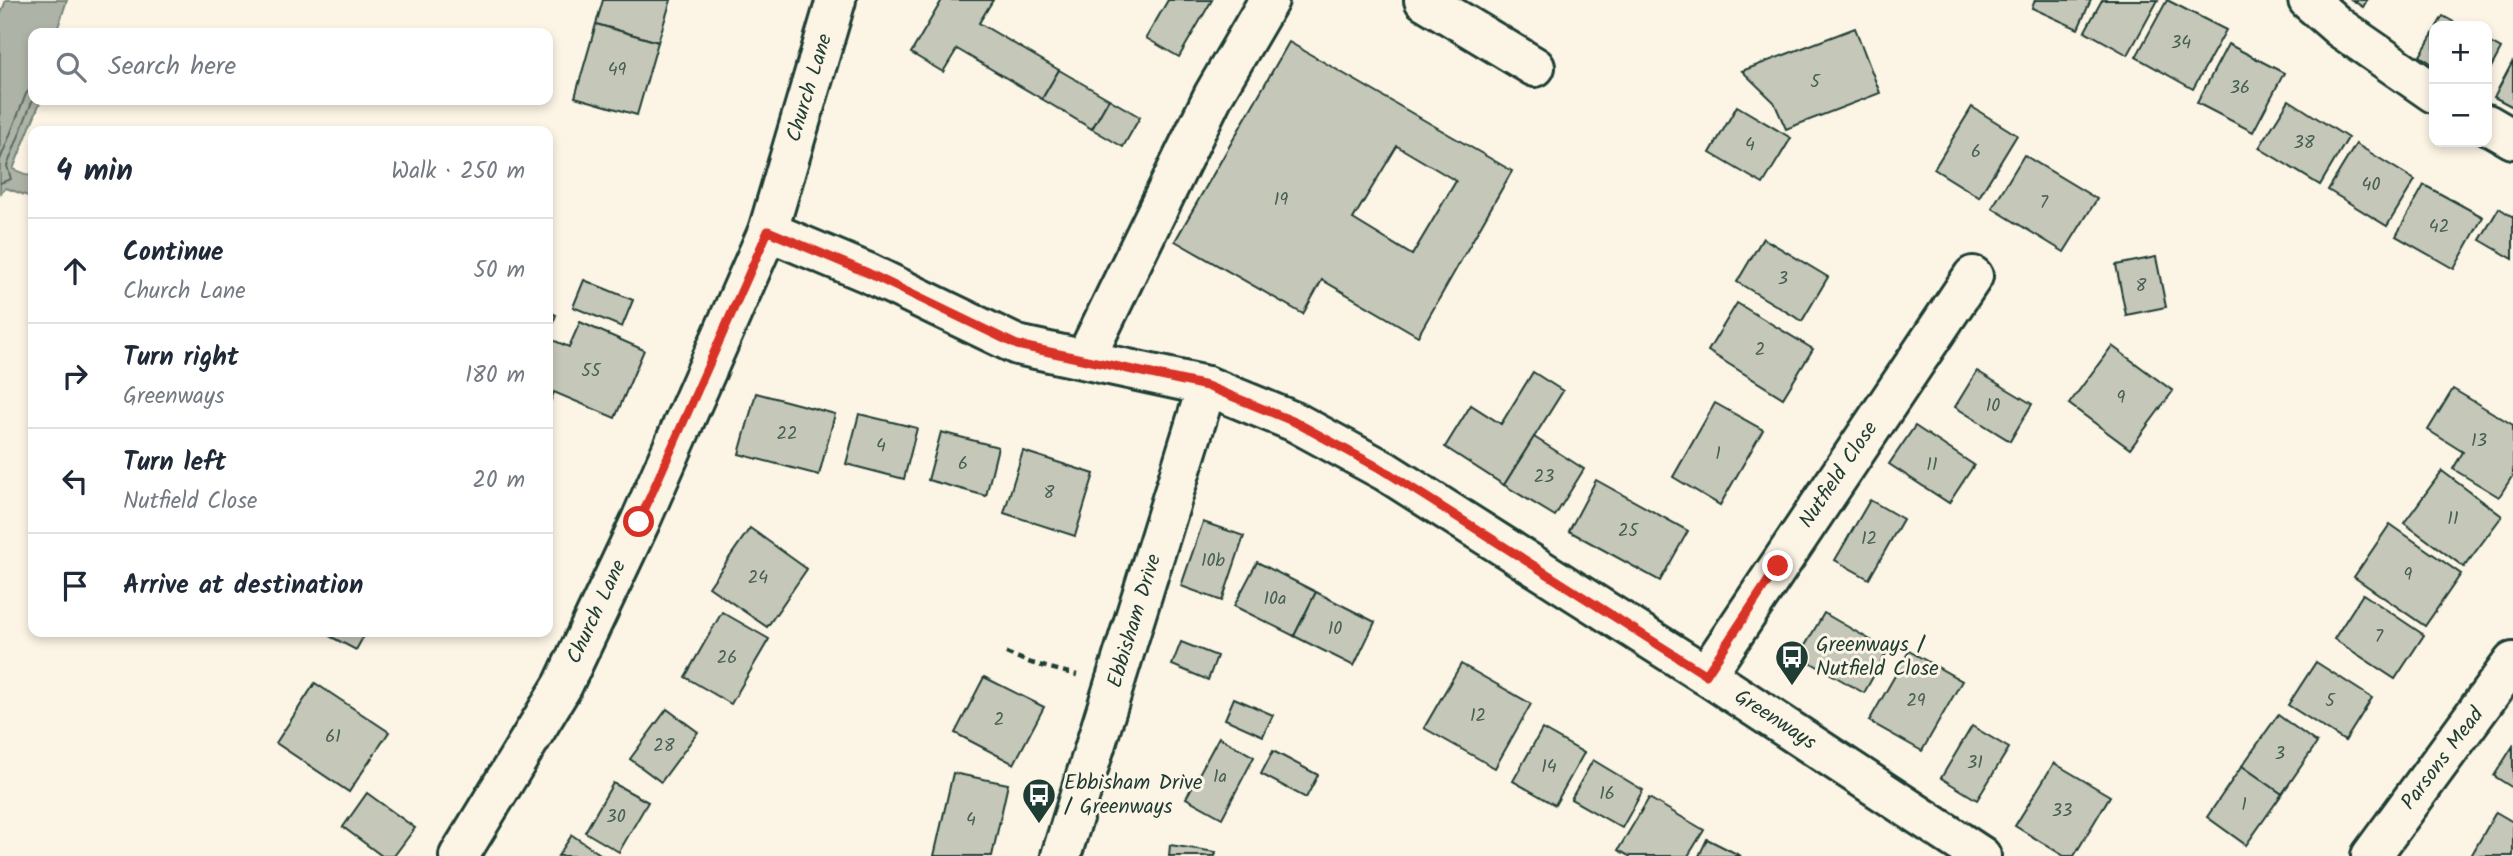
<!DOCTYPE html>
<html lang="en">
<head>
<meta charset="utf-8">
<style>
	:root { --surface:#fff; --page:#f6f6f7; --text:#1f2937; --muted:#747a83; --line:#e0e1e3 }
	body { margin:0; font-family:Kalam,sans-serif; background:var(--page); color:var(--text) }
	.controls { position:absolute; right:21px; top:21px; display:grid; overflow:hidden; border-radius:14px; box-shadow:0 4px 10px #0003 }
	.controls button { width:63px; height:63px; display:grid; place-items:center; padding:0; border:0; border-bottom:2px solid var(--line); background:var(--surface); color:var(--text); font:35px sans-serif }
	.stop { position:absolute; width:21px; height:21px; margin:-16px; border:5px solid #d93025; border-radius:50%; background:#fff }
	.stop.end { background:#d93025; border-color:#fff; box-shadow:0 2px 7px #0008 }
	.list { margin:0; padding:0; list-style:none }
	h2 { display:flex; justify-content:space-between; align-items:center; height:91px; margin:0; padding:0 28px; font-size:30px }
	h2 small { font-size:23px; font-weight:400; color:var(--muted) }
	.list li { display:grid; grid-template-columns:46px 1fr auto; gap:21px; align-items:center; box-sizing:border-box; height:105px; padding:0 28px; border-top:2px solid var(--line) }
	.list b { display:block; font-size:26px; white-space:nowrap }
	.list p { margin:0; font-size:23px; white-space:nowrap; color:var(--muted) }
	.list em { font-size:23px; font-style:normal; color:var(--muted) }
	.icon { flex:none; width:38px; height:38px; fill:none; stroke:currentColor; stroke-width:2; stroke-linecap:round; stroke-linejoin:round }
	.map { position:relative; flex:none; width:2513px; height:856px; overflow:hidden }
	.search { position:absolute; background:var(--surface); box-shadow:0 4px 10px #0003; left:28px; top:28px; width:525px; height:77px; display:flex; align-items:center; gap:18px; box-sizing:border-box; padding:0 24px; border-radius:14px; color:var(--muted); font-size:26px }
	.panel { position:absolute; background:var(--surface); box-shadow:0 4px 10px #0003; left:28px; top:126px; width:525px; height:511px; border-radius:14px }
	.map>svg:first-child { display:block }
	.water { fill:#aeb3a7; stroke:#758479; stroke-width:2 }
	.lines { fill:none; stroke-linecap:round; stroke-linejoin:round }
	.shore { stroke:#586c62; stroke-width:2 }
	.building { fill:#c5c7b9; stroke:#1f3d34; stroke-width:2; fill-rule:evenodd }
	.minor-casing { stroke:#1f3d34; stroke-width:44 }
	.path { stroke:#1f3d34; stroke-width:4.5; stroke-dasharray:7 5; stroke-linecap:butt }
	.minor { stroke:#fcf5e5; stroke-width:38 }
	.route { stroke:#d93025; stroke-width:9 }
	.labels { text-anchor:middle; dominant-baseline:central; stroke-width:6; stroke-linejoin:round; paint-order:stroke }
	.number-label { font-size:18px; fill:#486055 }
	.street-label { font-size:21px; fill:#1f3d34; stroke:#fcf5e5 }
	.poi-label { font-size:21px; fill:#1f3d34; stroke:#fcf5e5; text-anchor:start }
</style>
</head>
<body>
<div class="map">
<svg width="2513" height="856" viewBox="0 0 2513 856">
	<rect width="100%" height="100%" fill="#fcf5e5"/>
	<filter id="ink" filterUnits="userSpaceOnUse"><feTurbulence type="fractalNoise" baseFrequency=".0143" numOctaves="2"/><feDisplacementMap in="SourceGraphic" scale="14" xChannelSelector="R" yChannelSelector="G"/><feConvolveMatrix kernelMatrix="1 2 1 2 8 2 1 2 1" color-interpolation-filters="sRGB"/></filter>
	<g filter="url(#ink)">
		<!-- water -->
		<path class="water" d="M6,0H67L56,33H33V100H41L13,169L33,177L30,197L6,188L0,194V16Z"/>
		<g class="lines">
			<!-- shore -->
			<g class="shore">
				<path d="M0,160L26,94L33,86"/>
				<path d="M0,183L11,179L7,166L33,99"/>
			</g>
		</g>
		<!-- building -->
		<g class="building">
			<path d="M603,0H671L658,42L596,24Z"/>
			<path d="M942,0H993L979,23L1059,70L1042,99L957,49L943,72L911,53Z"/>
			<path d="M1168,0H1212L1179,57L1146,38Z"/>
			<path d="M2035,0H2091L2078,29L2032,8Z"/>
			<path d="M2102,0H2158L2128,55L2085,31Z"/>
			<path d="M2167,0L2226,30L2193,89L2136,57Z"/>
			<path d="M2352,0H2367L2363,7Z"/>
			<path d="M2443,16L2461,26H2437Z"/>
			<path d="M596,24L658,42L637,115L575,97Z"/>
			<path d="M1855,28L1880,93L1786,129L1774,102L1742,71Z"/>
			<path d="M2434,32V65L2420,56Z"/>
			<path d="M2487,41L2501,49L2487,75Z"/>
			<path d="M1289,42L1512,171L1418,336L1322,280L1303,314L1175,241ZM1397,146L1456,181L1412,255L1353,219Z"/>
			<path d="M2228,44L2284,73L2253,132L2197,103Z"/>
			<path d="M2513,61V107L2494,97Z"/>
			<path d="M1059,70L1109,99L1092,129L1042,99Z"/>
			<path d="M1109,99L1140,117L1123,147L1092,129Z"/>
			<path d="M2289,100L2348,138L2320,185L2259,148Z"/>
			<path d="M1737,106L1791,138L1763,184L1710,153Z"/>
			<path d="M1972,107L2017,135L1979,197L1934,169Z"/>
			<path d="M2356,144L2415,180L2387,226L2328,190Z"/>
			<path d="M2024,155L2097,199L2064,252L1992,208Z"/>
			<path d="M2424,185L2483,217L2454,269L2396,236Z"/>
			<path d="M2499,208L2513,217V259L2480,240Z"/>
			<path d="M1763,238L1828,277L1802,321L1737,282Z"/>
			<path d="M2156,257L2166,307L2126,315L2116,265Z"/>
			<path d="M584,280L633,300L622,327L573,307Z"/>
			<path d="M1737,303L1813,349L1783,398L1708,351Z"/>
			<path d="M548,311L556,315L548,336Z"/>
			<path d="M580,322L644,350L615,418L554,392L548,408V338L569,347Z"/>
			<path d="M2112,346L2173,391L2130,449L2069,404Z"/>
			<path d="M1977,371L2032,404L2010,441L1955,407Z"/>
			<path d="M1533,372L1563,391L1504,485L1445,447L1471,405L1501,424Z"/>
			<path d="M2453,389L2513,425V475L2499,497L2453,469L2463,452L2428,430Z"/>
			<path d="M756,393L835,414L819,475L739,454Z"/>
			<path d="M1715,403L1763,430L1720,505L1673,477Z"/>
			<path d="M859,414L917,428L904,479L846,464Z"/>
			<path d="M1915,426L1974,465L1949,503L1889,464Z"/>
			<path d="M941,432L998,447L986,496L928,480Z"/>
			<path d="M1534,437L1584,469L1555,516L1504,485Z"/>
			<path d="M1023,451L1094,474L1075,536L1004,513Z"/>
			<path d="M2442,471L2502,516L2464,567L2404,523Z"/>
			<path d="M1596,480L1688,531L1660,581L1569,531Z"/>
			<path d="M1870,500L1903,519L1869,579L1835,560Z"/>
			<path d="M1203,522L1244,536L1222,601L1181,586Z"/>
			<path d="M2390,524L2461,574L2425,626L2354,577Z"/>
			<path d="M750,528L807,569L767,627L709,587Z"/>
			<path d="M1257,562L1316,592L1294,636L1234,606Z"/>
			<path d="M1316,592L1375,622L1354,666L1294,636Z"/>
			<path d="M2363,594L2424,635L2395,679L2334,639Z"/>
			<path d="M722,612L769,639L731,704L685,677Z"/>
			<path d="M1824,613L1888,650L1864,693L1799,656Z"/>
			<path d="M322,632H366L356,650Z"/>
			<path d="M1181,642L1217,656L1208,680L1172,665Z"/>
			<path d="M1909,651L1962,681L1922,751L1869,721Z"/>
			<path d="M2316,662L2372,698L2345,741L2288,705Z"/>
			<path d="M1461,664L1531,704L1495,768L1424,728Z"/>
			<path d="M984,677L1044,707L1014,764L955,733Z"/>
			<path d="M315,683L389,732L349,792L276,743Z"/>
			<path d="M1234,698L1273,715L1263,736L1225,719Z"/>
			<path d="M667,709L698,732L661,782L630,759Z"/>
			<path d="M2278,715L2317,743L2282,794L2242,766Z"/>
			<path d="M1972,726L2009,748L1977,800L1941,778Z"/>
			<path d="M1542,729L1584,753L1555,805L1513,781Z"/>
			<path d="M1219,737L1254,757L1222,818L1186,798Z"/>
			<path d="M2513,746V788L2494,776Z"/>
			<path d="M1273,751L1318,775L1306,798L1261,774Z"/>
			<path d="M1593,760L1643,790L1622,828L1571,799Z"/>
			<path d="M2054,763L2110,796L2074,856H2064L2015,826Z"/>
			<path d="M2242,766L2282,794L2246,845L2207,817Z"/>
			<path d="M953,773L1008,784L992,856H934Z"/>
			<path d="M613,783L648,802L619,852L585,832Z"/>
			<path d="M367,793L415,828L394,856H382L343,827Z"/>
			<path d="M1649,798L1704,830L1688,856H1629L1618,850Z"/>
			<path d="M2496,812L2513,822V856H2471Z"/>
			<path d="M572,835L603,856H558Z"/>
			<path d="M1707,839L1741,856H1699Z"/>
			<path d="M1170,845L1216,852L1215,856H1169Z"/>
		</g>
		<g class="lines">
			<!-- minor casing -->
			<g class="minor-casing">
				<g id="minor">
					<path d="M1424,0L1535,67"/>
					<path d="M2308,0L2340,28L2434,93"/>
					<path d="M2487,124L2513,139"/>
					<path d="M768,231L868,273L1017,345L1207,386L1295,422L1385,471L1706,675L1981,856"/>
					<path d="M1085,359L1214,94L1269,0"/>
					<path d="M1706,675L1973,276"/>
					<path d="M459,856L563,685L640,522L768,231L836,0"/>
					<path d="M1061,856L1207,386"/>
					<path d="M2371,856L2513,662"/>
				</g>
			</g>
			<!-- path -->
			<path class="path" d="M1006,653L1031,663L1077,675"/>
			<!-- minor -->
			<use href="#minor" class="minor"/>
		</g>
	</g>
	<g class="lines" filter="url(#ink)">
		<!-- route -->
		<path class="route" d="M639,522L768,231L868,273L1017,345L1207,386L1295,422L1385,471L1706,675L1778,566"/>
	</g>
	<!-- icons -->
	<defs>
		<g id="bus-pin" transform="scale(1.75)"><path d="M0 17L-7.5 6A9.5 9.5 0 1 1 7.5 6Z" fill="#1f3d34" stroke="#fcf5e5"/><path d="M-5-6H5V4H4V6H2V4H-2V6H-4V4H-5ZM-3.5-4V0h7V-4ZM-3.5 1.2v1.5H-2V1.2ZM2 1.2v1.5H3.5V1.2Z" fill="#fff"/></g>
	</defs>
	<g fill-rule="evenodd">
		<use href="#bus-pin" x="1792" y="657"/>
		<use href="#bus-pin" x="1039" y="795"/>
	</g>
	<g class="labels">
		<!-- number labels -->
		<g class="number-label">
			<text x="2181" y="43">34</text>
			<text x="617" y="70">49</text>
			<text x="1815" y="82">5</text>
			<text x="2240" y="88">36</text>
			<text x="2304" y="143">38</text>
			<text x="1750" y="145">4</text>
			<text x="1976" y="152">6</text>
			<text x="2371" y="185">40</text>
			<text x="1281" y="200">19</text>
			<text x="2044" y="203">7</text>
			<text x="2439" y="227">42</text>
			<text x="1783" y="279">3</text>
			<text x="2141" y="286">8</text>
			<text x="1760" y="350">2</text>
			<text x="591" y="371">55</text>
			<text x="2121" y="398">9</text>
			<text x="1993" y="406">10</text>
			<text x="787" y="434">22</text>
			<text x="2479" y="441">13</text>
			<text x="881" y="446">4</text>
			<text x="1718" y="454">1</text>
			<text x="963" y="464">6</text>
			<text x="1932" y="465">11</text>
			<text x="1544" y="477">23</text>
			<text x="1049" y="493">8</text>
			<text x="2453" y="519">11</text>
			<text x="1628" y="531">25</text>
			<text x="1869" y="539">12</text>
			<text x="1213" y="561">10b</text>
			<text x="2408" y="575">9</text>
			<text x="758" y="578">24</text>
			<text x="1275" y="599">10a</text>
			<text x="1335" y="629">10</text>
			<text x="2379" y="637">7</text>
			<text x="727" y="658">26</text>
			<text x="1916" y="701">29</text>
			<text x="2330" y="701">5</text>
			<text x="1478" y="716">12</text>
			<text x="999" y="720">2</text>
			<text x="333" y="737">61</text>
			<text x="664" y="746">28</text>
			<text x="2280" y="754">3</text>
			<text x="1975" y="763">31</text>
			<text x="1549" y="767">14</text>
			<text x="1220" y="777">1a</text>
			<text x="1607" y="794">16</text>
			<text x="2244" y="805">1</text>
			<text x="2062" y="811">33</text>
			<text x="616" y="817">30</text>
			<text x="971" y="820">4</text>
		</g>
		<!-- street labels -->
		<g class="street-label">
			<text transform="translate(810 88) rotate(-73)">Church Lane</text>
			<text transform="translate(1839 475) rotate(-56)">Nutfield Close</text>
			<text transform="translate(597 612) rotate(-65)">Church Lane</text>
			<text transform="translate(1135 621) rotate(-73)">Ebbisham Drive</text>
			<text transform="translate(1775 720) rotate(33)">Greenways</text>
			<text transform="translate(2443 759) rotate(-53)">Parsons Mead</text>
		</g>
		<!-- poi labels -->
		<g class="poi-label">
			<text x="1816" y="645">Greenways /<tspan x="1816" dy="24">Nutfield Close</tspan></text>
			<text x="1064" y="783">Ebbisham Drive<tspan x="1064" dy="24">/ Greenways</tspan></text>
		</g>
	</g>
</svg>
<div class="controls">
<button>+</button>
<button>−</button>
</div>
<div class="stop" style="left:639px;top:522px"></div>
<div class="stop end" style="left:1778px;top:566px"></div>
<div class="search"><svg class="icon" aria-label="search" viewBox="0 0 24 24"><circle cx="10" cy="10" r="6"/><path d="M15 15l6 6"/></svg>Search here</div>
<section class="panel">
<h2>4 min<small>Walk · 250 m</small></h2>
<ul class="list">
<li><svg class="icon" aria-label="ahead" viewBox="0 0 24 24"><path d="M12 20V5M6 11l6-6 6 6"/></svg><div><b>Continue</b><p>Church Lane</p></div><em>50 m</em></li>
<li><svg class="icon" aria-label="right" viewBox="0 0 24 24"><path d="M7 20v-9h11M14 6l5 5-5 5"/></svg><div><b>Turn right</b><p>Greenways</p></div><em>180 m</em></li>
<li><svg class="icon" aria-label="left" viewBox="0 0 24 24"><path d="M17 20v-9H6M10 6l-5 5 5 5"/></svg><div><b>Turn left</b><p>Nutfield Close</p></div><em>20 m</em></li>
<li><svg class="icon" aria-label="arrive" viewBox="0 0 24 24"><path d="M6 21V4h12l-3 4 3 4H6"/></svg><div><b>Arrive at destination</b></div></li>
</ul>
</section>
</div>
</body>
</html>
